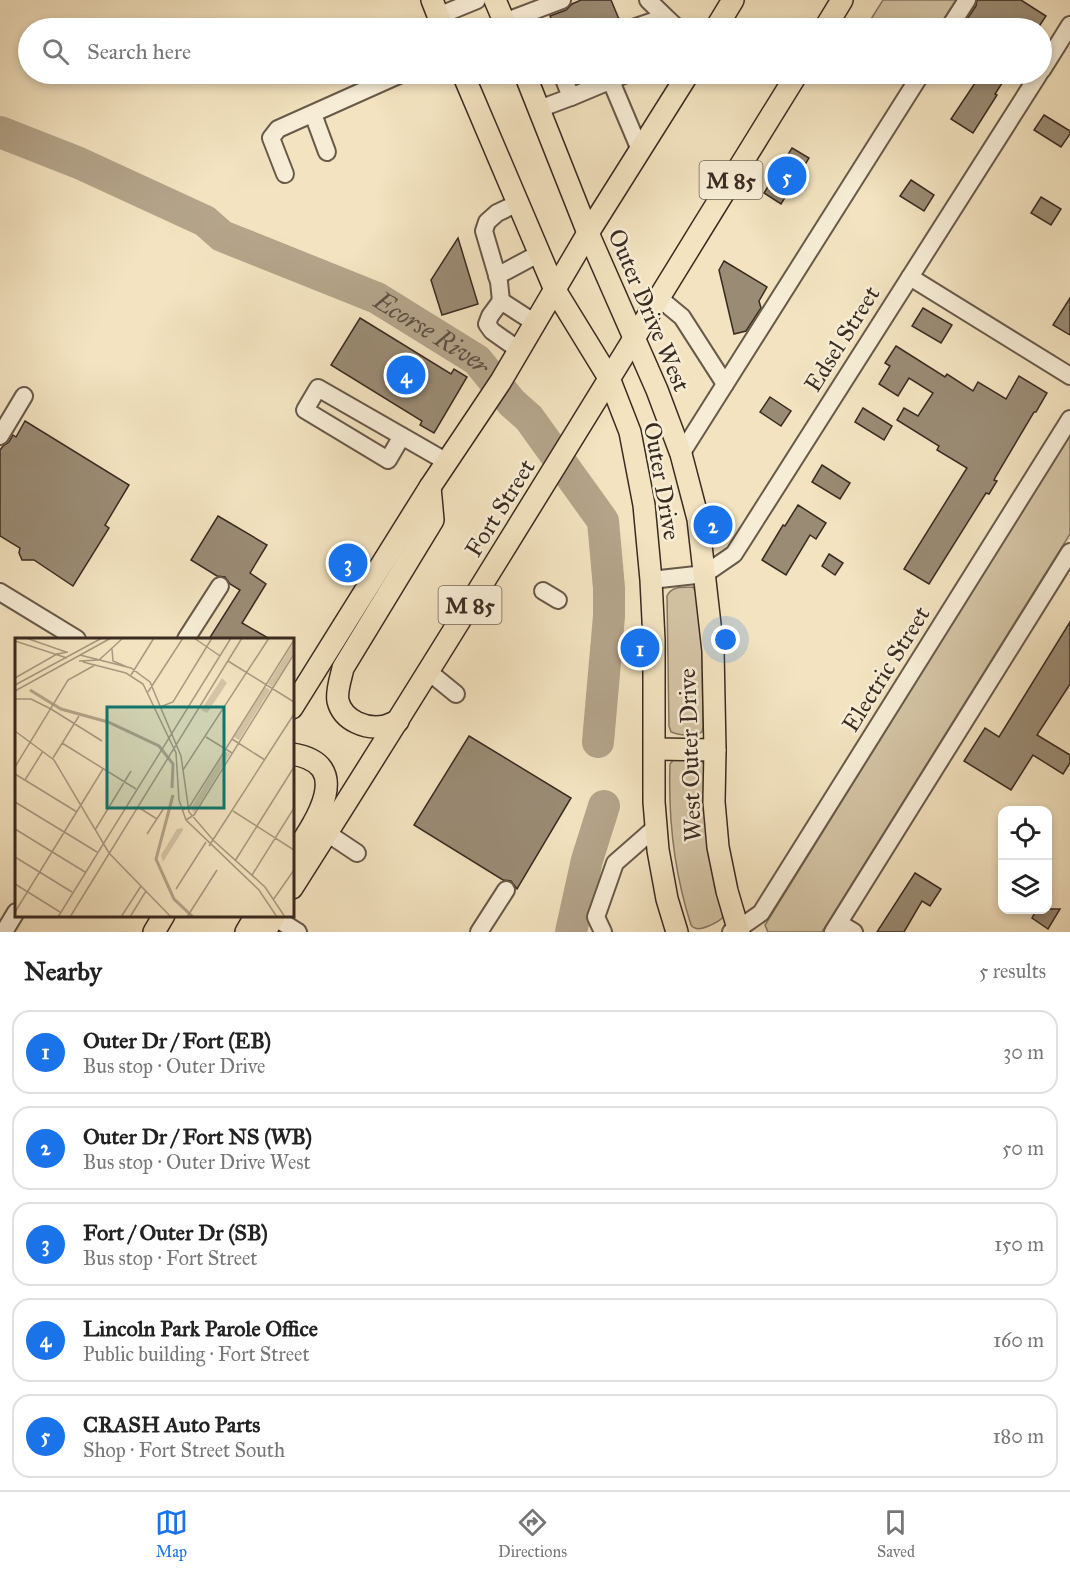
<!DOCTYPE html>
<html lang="en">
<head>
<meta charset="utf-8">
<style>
	:root { --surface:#fff; --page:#f6f6f6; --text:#222; --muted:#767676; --line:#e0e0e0; --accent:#1a73e8 }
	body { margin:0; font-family:"IM FELL Great Primer",serif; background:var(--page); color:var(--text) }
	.controls { position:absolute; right:18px; bottom:18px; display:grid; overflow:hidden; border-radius:12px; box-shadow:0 3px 9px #0003 }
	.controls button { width:54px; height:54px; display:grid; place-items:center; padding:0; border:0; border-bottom:2px solid var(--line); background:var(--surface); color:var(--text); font:30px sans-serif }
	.you { position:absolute; left:726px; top:640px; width:21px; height:21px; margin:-15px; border:4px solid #fff; border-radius:50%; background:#1a73e8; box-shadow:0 0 0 9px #1a73e833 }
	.badge { display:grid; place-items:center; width:39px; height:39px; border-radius:50%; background:var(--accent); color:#fff; font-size:20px; font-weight:700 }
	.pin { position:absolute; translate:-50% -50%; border:3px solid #fff; box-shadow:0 2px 6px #0006 }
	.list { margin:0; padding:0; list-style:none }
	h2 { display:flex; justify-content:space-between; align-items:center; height:78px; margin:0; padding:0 24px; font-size:26px }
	h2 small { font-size:20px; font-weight:400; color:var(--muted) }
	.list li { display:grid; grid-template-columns:39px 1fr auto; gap:18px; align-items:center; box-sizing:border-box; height:84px; margin:0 12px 12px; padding:0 12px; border:2px solid var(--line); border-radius:18px }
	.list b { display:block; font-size:22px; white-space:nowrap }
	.list p { margin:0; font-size:20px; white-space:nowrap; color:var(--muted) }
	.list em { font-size:20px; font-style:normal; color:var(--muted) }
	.icon { flex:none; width:33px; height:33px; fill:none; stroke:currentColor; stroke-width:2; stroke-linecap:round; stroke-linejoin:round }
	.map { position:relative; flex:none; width:1070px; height:932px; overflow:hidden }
	.search { position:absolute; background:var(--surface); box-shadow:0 3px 9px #0003; left:18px; right:18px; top:18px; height:66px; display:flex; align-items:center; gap:15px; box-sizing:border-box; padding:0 21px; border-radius:33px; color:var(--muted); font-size:22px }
	.sheet { height:558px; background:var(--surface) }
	nav { display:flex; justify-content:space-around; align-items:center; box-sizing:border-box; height:84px; border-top:2px solid var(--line); background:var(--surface); font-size:16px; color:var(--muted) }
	nav a { display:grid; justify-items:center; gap:3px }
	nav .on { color:var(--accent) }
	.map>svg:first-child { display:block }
	.green { fill:#d4c4a5; stroke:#877863; stroke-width:1.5 }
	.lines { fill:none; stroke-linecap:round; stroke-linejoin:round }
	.river { stroke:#b4a48a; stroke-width:32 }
	.building { fill:#9a8b74; stroke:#3a2b21; stroke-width:1.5 }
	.minor-tunnel { stroke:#cebea0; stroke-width:16; stroke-dasharray:16 8; stroke-linecap:butt }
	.minor-casing { stroke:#685949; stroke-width:20 }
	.major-casing { stroke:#3a2b21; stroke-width:24 }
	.minor { stroke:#f7edd6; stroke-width:16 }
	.major { stroke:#f3e3c0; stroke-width:21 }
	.labels { text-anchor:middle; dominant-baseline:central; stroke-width:5; stroke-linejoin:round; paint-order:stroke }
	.shield { fill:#f7edd6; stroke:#736557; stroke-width:1.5 }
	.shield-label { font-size:22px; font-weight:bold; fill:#3a2b21 }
	.street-label { font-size:24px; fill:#3a2b21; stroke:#f7edd6 }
	.water-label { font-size:26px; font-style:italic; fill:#5f4f40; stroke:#f7edd6 }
	.inset-river { fill:none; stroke:#b4a48a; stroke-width:3 }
	.inset-road { fill:none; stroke:#a99980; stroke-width:1.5 }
	.view { fill:#0f766e; fill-opacity:0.15; stroke:#0f766e; stroke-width:3 }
	.inset-edge { fill:none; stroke:#3a2b21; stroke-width:3 }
</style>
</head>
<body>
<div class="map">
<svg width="1070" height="932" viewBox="0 0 1070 932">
	<rect width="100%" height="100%" fill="#f3e3c0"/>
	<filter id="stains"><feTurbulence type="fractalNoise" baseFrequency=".00333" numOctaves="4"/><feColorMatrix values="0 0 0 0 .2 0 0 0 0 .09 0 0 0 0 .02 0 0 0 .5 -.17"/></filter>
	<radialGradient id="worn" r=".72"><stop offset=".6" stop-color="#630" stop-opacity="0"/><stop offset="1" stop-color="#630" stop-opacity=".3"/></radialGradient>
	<!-- green -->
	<g class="green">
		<path d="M883,0H956L938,28H868L866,27Z"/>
		<path d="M1070,434V534L822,932H768L765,925Z"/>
		<path d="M693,587L698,595L702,635L703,727L702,732C693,737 680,735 671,732L669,726L667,596C672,585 683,588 693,587Z"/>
		<path d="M674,759H701L704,764L723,917C719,922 701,931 695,928C693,928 692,926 691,925C674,872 668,819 670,764Z"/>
	</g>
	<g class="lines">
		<!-- river -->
		<g class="river">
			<path id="s1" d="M0,132L79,163L205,221L222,236L377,298L477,360L512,403L529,418L603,521L609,588V616L598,742"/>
			<path d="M571,932L587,860L604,806"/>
		</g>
	</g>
	<!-- building -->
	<g class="building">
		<path d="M581,0H611L621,24L609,28H555L550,16L566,10L572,4Z"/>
		<path d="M977,0H1021L1046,16L1038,28H961L976,6Z"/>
		<path d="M981,74H1008L995,94L997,95L973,133L951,119Z"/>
		<path d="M1044,115L1070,131V134L1061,147L1034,130Z"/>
		<path d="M792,148L809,158L781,204L764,193Z"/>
		<path d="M911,180L934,195L924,211L900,196Z"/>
		<path d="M1041,197L1061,209L1051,225L1031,213Z"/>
		<path d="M458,238L478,304L442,315L431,280Z"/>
		<path d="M724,261L767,287L759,301L761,308L746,331L734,334L719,270Z"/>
		<path d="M1070,298V335L1053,325Z"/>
		<path d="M923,308L952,325L941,343L912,326Z"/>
		<path d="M360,318L451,374L454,369L467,377L434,433L420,425L422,421L331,365Z"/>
		<path d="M896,346L945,377L947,374L973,391L978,382L1006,399L1019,376L1047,393L1036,412H1034L996,476L994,480L997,481L989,494L986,493L929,584L904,569L967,468L937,450L939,446L897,420L904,408L918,416L933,393L909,378L898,396L879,384L890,366L885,363Z"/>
		<path d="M770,397L791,411L781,426L760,412Z"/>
		<path d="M863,408L892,426L884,440L855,422Z"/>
		<path d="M25,421L129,485L105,525L109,528L73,586L34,560H22L19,553L20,548L0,536V450L3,446L9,442L13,435L16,437Z"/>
		<path d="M822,465L850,483L840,499L812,482Z"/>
		<path d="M798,505L826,523L816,539L810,535L786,575L762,560L783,525L785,526Z"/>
		<path d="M218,516L267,545L250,573L266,584L242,623L270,639H209L240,590L230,584L225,577L217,576L191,560Z"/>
		<path d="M829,554L843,563L835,575L822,566Z"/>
		<path d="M1070,622V684L1037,735L1070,755V763L1063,774L1033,755L1011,790L964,761L985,728L999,737Z"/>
		<path d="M469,736L571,798L517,889L511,881L503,880L414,825Z"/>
		<path d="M915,873L941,889L930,906L922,901L904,932H877Z"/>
		<path d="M1037,909H1060L1048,929L1032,918Z"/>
	</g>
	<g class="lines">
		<!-- minor-tunnel -->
		<path class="minor-tunnel" d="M585,74L587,79"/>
		<!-- minor casing -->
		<g class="minor-casing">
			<g id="minor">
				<path d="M648,0L677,28"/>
				<path d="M438,16L477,0"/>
				<path d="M504,22L562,0"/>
				<path d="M633,28L665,17"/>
				<path d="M949,28L967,0"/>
				<path d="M1042,70L1070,25"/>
				<path d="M562,74L571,97L626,74"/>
				<path d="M608,74L640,150"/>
				<path d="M539,109L571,97"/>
				<path d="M313,114L327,152"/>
				<path d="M285,174L271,138L278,129L401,74"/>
				<path d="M497,276L540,253"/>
				<path d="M910,277L1070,376"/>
				<path d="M659,298L682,317L725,384"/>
				<path d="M501,301L499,282L484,231L487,222L497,213L518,203"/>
				<path d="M519,350L492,331L487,324L490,316L501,301L535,323"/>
				<path d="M0,436L24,396"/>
				<path d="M402,436L388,460L305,410L318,388L447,462"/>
				<path d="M681,454L921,74"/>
				<path d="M651,580L705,574L734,554L1039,74"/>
				<path d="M543,591L558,600"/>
				<path d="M0,592L77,639"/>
				<path d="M186,639L220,586"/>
				<path d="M429,672L456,694"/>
				<path d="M327,833L357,853"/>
				<path d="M274,917L298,932"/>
				<path d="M839,923L854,932"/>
				<path d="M4,932L16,912"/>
				<path d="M479,932L506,890"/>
				<path d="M603,932L596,917L615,863L656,827"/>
				<path d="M731,932L738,929L761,913L1070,419"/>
				<path d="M833,932L1070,552"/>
			</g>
		</g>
		<!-- major casing -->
		<g class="major-casing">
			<g id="major">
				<path d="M432,0L443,28"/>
				<path d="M495,0L507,28"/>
				<path d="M716,28L733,0"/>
				<path d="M825,28L842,0"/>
				<path d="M463,74L555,290L609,378L630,432L644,505L651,580L654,640V802L658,850L667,899L677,932"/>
				<path d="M525,74L588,233L657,390L681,454L698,519L713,651L715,750L714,802L718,847L727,891L739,932"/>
				<path d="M292,708L430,487L501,381L588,233L688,74"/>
				<path d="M398,721C394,722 389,725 385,726C367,730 343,721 338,701C336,691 341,678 343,668L433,520L430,487"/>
				<path d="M655,749L715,750"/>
				<path d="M292,754C358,764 312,827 292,857"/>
				<path d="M292,888C464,618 629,345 797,74"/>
				<path d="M154,932L164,915"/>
				<path d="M246,932L256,915"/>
				<path d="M265,932L275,915"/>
			</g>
		</g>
		<!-- minor -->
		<use href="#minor" class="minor"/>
		<!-- major -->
		<use href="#major" class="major"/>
	</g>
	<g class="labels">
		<!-- shield labels -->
		<g class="shield">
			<rect x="699.5" y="161" width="63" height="38" rx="4.5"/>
			<rect x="438.5" y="586" width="63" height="38" rx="4.5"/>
		</g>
		<g class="shield-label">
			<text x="731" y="180">M 85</text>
			<text x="470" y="605">M 85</text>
		</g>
		<!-- street labels -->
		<g class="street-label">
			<text transform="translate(649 310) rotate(67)">Outer Drive West</text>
			<text transform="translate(842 339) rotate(-58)">Edsel Street</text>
			<text transform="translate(662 481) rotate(80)">Outer Drive</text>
			<text transform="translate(500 508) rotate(-58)">Fort Street</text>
			<text transform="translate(886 669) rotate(-58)">Electric Street</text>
			<text transform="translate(690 755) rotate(-92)">West Outer Drive</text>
		</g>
		<!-- water labels -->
		<g class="water-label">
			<text stroke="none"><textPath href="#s1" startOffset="478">Ecorse River</textPath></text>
		</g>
	</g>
	<!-- overview -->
	<g transform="translate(15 638)">
		<rect width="279" height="279" fill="#f3e3c0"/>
		<path d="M279,4V14L258,49L253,46ZM207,40L212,45L192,75L186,72ZM250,49L255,52L224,102L219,99ZM210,113L215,116L179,175L176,170ZM168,190V192L148,224L146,217L162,191Z" fill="#d4c4a5"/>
		<path class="inset-river" d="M15,52L46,71L93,84L144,108L158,126L157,150M158,157L141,221L159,261L178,279"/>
		<path class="inset-road" d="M11,0L51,14M179,0L205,18M0,3L52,20M97,11L98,23L112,29M65,17L116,30L135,44L166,118L174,174L199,203L250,249L270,279M64,23L84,22L108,0M213,23L279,64M68,24L111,35L128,46L161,115L164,162L171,182L244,252L262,279M116,37L139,0M0,40L42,16L53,14M0,47L87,0M0,53L96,0M133,54L168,0M0,61H16L36,71M145,69L158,64L197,0M36,71L87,103M0,93L39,122L94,215L156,279M191,99L217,115M217,101L250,122M47,105L121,151M38,120L64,78M0,129L53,42L80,27M168,132L254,0M0,136L62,174M10,142L28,113M0,164L82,214M123,169L142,181M167,172L175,168L279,2M218,173L279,212M171,182L179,177L279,16M0,191L70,234M80,192L116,133M132,196L149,170M194,208L279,76M0,219L57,254M220,223L279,129M237,237L279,170M0,246L45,274M161,251L191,204M258,262L279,232M0,274L88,131M43,279L216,0M55,279L227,0M106,279L126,248M115,279L131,253M172,279L202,232"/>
		<path class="view" d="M92,69H209V170H92Z"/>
		<rect width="279" height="279" class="inset-edge"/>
	</g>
	<rect width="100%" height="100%" filter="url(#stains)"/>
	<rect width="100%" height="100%" fill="url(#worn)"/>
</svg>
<div class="controls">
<button><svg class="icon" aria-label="locate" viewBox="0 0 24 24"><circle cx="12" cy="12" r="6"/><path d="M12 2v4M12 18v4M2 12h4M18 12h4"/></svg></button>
<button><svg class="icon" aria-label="layers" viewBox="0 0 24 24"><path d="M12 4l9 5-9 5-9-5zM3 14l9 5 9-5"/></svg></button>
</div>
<div class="you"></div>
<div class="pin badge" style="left:640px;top:648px">1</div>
<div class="pin badge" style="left:713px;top:525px">2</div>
<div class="pin badge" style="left:348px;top:563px">3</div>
<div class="pin badge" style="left:406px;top:375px">4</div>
<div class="pin badge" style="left:787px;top:176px">5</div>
<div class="search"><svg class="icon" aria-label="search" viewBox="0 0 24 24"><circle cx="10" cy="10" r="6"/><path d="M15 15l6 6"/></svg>Search here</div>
</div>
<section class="sheet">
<h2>Nearby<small>5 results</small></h2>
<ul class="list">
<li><span class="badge">1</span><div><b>Outer Dr / Fort (EB)</b><p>Bus stop · Outer Drive</p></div><em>30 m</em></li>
<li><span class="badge">2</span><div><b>Outer Dr / Fort NS (WB)</b><p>Bus stop · Outer Drive West</p></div><em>50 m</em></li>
<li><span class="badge">3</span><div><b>Fort / Outer Dr (SB)</b><p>Bus stop · Fort Street</p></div><em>150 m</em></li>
<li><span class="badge">4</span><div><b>Lincoln Park Parole Office</b><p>Public building · Fort Street</p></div><em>160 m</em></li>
<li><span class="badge">5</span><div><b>CRASH Auto Parts</b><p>Shop · Fort Street South</p></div><em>180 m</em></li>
</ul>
</section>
<nav>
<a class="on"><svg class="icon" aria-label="map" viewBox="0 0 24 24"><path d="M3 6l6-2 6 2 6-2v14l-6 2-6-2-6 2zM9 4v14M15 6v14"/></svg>Map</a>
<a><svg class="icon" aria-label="directions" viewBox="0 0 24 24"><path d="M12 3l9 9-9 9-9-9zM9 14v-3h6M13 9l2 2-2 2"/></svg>Directions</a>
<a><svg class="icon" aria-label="saved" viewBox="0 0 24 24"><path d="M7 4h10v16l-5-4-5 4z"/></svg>Saved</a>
</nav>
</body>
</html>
